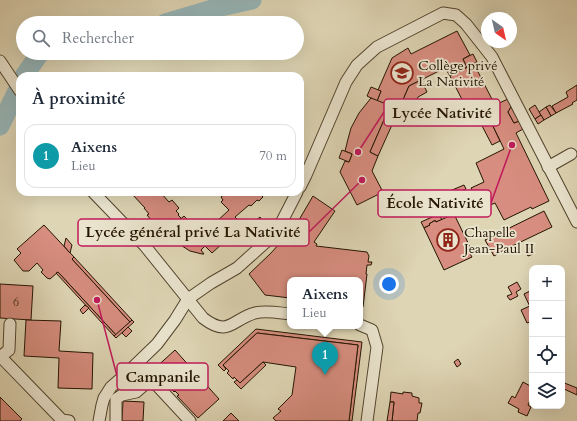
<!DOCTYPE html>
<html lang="fr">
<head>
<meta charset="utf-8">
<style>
	:root { --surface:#fff; --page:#f6f6f7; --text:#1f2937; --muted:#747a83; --line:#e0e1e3; --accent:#1a73e8 }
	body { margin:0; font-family:Cardo,serif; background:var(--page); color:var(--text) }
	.controls { position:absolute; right:12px; bottom:12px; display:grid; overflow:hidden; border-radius:8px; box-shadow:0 4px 16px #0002 }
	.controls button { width:36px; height:36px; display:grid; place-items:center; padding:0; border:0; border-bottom:1px solid var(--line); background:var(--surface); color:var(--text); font:20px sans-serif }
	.compass { position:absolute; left:481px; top:12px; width:36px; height:36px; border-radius:50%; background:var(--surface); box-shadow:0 4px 16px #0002; rotate:146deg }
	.you { position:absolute; left:389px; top:284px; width:14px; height:14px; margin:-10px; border:3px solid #fff; border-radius:50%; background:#1a73e8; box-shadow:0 0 0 6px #1a73e833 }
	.badge { display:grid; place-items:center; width:26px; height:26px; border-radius:50%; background:var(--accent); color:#fff; font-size:13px; font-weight:700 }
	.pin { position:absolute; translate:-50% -33px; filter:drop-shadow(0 1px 2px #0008) }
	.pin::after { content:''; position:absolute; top:21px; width:14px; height:12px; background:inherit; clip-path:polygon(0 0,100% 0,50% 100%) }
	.popup { position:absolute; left:287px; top:277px; width:76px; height:52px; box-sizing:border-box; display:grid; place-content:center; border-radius:8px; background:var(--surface); filter:drop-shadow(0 1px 3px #0005); font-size:13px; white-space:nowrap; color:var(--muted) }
	.popup b { font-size:15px; color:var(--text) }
	.popup::after { content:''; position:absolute; left:50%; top:100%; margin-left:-8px; border:8px solid transparent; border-top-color:var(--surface) }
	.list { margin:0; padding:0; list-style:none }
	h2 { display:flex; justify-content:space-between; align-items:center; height:52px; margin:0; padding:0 16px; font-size:17px }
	h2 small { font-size:13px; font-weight:400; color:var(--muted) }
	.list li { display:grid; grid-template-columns:26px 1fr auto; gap:12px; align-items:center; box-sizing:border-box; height:64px; margin:0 8px 8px; padding:0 8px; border:1px solid var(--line); border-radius:12px }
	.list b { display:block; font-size:15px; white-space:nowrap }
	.list p { margin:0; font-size:13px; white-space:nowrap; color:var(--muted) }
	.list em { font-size:13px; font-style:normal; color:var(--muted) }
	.icon { flex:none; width:22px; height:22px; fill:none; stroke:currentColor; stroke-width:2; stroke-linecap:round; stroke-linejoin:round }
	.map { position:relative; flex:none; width:577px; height:421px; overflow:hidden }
	.search { position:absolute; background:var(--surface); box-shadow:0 4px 16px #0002; left:16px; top:16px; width:288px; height:44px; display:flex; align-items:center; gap:10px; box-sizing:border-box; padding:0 14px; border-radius:22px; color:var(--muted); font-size:15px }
	.panel { position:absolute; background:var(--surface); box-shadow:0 4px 16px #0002; left:16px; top:72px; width:288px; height:124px; border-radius:12px }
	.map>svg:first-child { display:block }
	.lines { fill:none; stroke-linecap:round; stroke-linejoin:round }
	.river { stroke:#98b6b8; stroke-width:19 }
	.building { fill:#d78d7f; stroke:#231401 }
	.minor-casing { stroke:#52442e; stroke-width:13 }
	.minor { stroke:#eae4ce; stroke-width:11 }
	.labels { text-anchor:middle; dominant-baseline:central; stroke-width:3.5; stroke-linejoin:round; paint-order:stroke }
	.number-label { font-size:12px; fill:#503220 }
	.poi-label { font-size:14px; fill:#231401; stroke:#eae4ce; text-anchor:start }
	.leader { fill:none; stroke:#c2185b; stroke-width:1.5 }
	.callout-dot { fill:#c2185b; stroke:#eae4ce; stroke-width:1.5 }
	.callout { fill:#eae4ce; stroke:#c2185b; stroke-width:1.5 }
	.callout-label { font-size:15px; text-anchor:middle; font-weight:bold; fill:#231401 }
</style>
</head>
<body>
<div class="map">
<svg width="577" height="421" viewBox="0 0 577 421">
	<rect width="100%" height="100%" fill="#ded5b4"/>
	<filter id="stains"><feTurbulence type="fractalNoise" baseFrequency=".005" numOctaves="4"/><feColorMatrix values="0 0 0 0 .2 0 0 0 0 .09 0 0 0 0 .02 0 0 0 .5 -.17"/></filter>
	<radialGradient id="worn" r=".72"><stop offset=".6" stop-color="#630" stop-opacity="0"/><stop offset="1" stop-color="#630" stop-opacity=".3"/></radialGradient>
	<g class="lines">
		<!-- river -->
		<g class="river">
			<path d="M165,23L212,9L252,0"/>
			<path d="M24,76L40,53"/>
			<path d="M0,126L20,85"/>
		</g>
	</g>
	<!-- building -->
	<g class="building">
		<path d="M457,31L470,55L463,59L467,67L450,76L445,68L409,86L399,109L377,101L381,91L378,90L392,58L408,48L411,54Z"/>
		<path d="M473,54L477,62L467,67L463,59Z"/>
		<path d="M474,64L495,105L508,99L511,107L508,112L514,123L519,121L523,129L516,133L549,201L532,209L531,207L504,220L495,203L481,209L471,188L484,182L476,163L504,149L488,116L474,123L450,76Z"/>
		<path d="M421,80L427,92L418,97L411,114L399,109L409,86Z"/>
		<path d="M577,85V100L572,103L573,104L556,113L552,106L568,97L566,92Z"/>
		<path d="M371,87L381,91L377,101L367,96Z"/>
		<path d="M371,98L399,109L396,116L387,113L370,152L378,156L372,171L383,192L357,205L340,172L345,161L349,162L352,154L345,151L348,139L351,128L359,113Z"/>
		<path d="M535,105L541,115L535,119L529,109Z"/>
		<path d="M550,105L556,113L551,116L546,107Z"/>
		<path d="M511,107L519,121L514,123L508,112Z"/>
		<path d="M546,107L551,116L544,120L539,112Z"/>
		<path d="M387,113L396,116L378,156L370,152Z"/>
		<path d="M541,115L544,120L538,124L535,119Z"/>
		<path d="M488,116L500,141L492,145L479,120Z"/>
		<path d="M342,150L352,154L349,162L339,158Z"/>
		<path d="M464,185L466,189L447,197L445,193Z"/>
		<path d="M129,192H160L169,202L172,200L179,208L176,211L179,214L178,215L181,218L168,230L162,223L159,225L154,219L152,221L147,215L149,214L144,208H145L132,194H131Z"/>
		<path d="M229,192H263L264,194L262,196L263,197L259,201L257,200L251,206L249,205L235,217L243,225L212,253L205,246L201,250L204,254H202L190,251L179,244L171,235L172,233L169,229L184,216L202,235L229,210L221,202L223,200L221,197L226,193L227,194Z"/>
		<path d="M313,196L335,211L314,242L317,244L316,246L367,252L369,256L368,262H372L371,265H367L366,274H367L363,307H360V280H290V298L265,295L249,274L271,253L296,225Z"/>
		<path d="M544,211L552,227L506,249L494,256L485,240Z"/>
		<path d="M439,214L442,220L436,222V221H434L429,224L430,225L424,228L421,222Z"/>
		<path d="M454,214L472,251L469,252L472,257L444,270L424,228L430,225L429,224L434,221H436V222Z"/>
		<path d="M260,217L262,220L257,225L254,222Z"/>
		<path d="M44,225L74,257L72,259L130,322L116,335L58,272L50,279L47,278L41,272L43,270L37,263L29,271H23L14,260L21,253L17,249Z"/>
		<path d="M66,238L72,245L70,253L64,246Z"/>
		<path d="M531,248L533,254L528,256L525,251Z"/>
		<path d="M74,257L132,320L130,322L72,259Z"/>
		<path d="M58,272L116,335L114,336L56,273Z"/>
		<path d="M517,282L521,289L516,292L518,296L510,300L507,296L512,294L508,287Z"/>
		<path d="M0,284L33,286L31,320L0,318Z"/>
		<path d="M532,290V311L524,294Z"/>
		<path d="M85,305L89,308L83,314L80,310Z"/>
		<path d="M530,306L532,311V321L527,323L521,310Z"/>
		<path d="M26,320L61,321L59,351L93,353L92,389L58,388L59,358L24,356Z"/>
		<path d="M132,320L134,322L116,338L114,336Z"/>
		<path d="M128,327L132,331L126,337L122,333Z"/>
		<path d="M256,329L362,342L352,421H349L358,345L257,333L223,365L226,369L224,371L218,365Z"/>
		<path d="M257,333L358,345L349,421H276L273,418L281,411L278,409L292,395L296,367L263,362L240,383L234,377L233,379L227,373L229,371L223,365Z"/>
		<path d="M175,350L219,399L198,418L177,396L179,395L175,391L174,392L153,370Z"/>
		<path d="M458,359L461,364L457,367L454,362Z"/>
		<path d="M263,362L266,365L241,389L234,382L237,380L240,383Z"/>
		<path d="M523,382L532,387V396L528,405L531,407L527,416L518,412L519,409L508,403L512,396L515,398Z"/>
		<path d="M562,382L577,388V395L562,388Z"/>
		<path d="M391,392L403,394V392L412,393V396L419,398V403H422L420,413H418L417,421H392L394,402H390Z"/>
		<path d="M0,397L22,419L20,421H0Z"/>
		<path d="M123,401L144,402L143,421H122Z"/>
		<path d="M390,402H394L392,421H387Z"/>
		<path d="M231,413L239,421H223Z"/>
	</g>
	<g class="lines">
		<!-- minor casing -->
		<g class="minor-casing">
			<g id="minor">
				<path d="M0,61L20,91"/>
				<path d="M548,167L571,154"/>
				<path d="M300,187L306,175L346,82L357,65L377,47L443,13L456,15L466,24L492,57L577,222"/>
				<path d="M93,192L145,246L203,318C229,338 232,319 255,313C266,310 279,313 290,314"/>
				<path d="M360,325L372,330L377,347L367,421"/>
				<path d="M0,356L62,420L69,421"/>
				<path d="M1,356L9,350L10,324"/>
				<path d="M137,364L190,421"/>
				<path d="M99,421L102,405L104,398L111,387L128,372L157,344L175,320L188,299L211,283L237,268L276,233L297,192"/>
				<path d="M116,421V399L122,395L136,392L151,379"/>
			</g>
		</g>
		<!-- minor -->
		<use href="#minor" class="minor"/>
	</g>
	<!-- icons -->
	<defs>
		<g id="school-ring" transform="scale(1.15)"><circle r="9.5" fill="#eae4ce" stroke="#8f2418" stroke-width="1.5"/><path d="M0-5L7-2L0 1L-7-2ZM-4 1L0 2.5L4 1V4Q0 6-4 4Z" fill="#8f2418"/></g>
		<g id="building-ring" transform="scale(1.15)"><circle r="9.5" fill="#eae4ce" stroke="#8f2418" stroke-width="1.5"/><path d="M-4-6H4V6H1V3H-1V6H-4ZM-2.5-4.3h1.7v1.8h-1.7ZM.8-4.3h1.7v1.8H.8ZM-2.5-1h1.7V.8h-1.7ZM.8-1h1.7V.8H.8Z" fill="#8f2418"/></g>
	</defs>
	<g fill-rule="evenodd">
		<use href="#school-ring" x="402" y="73"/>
		<use href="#building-ring" x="448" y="240"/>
	</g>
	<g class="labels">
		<!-- number labels -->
		<g class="number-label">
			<text x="16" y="302">6</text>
		</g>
		<!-- poi labels -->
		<g class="poi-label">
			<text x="418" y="65">Collège privé<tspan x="418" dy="16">La Nativité</tspan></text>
			<text x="464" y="232">Chapelle<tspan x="464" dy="16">Jean-Paul II</tspan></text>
		</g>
	</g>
	<!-- callouts -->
	<path class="leader" d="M358 152L384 112M512 145L491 203M362 180L309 232M97 300L117 376"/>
	<g class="callout-dot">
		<circle cx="358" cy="152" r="4"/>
		<circle cx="512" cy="145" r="4"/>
		<circle cx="362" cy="180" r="4"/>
		<circle cx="97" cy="300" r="4"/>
	</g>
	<g class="callout">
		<rect x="384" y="99" width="116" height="27" rx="4"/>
		<rect x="378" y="190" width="113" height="27" rx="4"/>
		<rect x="78" y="219" width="231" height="27" rx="4"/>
		<rect x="117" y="363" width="91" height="27" rx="4"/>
	</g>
	<g class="callout-label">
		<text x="442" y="118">Lycée Nativité</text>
		<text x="435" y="208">École Nativité</text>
		<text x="193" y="237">Lycée général privé La Nativité</text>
		<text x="163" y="382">Campanile</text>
	</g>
	<rect width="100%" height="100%" filter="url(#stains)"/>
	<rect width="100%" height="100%" fill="url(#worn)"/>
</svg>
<div class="controls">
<button>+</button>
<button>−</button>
<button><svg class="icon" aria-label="locate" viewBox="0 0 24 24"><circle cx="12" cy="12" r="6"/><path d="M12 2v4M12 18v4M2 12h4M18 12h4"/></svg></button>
<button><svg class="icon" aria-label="layers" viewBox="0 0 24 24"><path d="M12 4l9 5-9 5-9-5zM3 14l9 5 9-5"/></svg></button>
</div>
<svg class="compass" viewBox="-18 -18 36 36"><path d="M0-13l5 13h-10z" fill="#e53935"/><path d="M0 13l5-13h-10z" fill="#747a83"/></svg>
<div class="you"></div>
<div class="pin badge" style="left:325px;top:375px;background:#0f9aa8">1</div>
<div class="popup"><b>Aixens</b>Lieu</div>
<div class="search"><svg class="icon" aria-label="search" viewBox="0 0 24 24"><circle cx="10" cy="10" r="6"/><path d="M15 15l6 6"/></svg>Rechercher</div>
<section class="panel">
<h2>À proximité<small></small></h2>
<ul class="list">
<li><span class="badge" style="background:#0f9aa8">1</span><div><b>Aixens</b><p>Lieu</p></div><em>70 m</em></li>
</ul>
</section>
</div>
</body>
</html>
